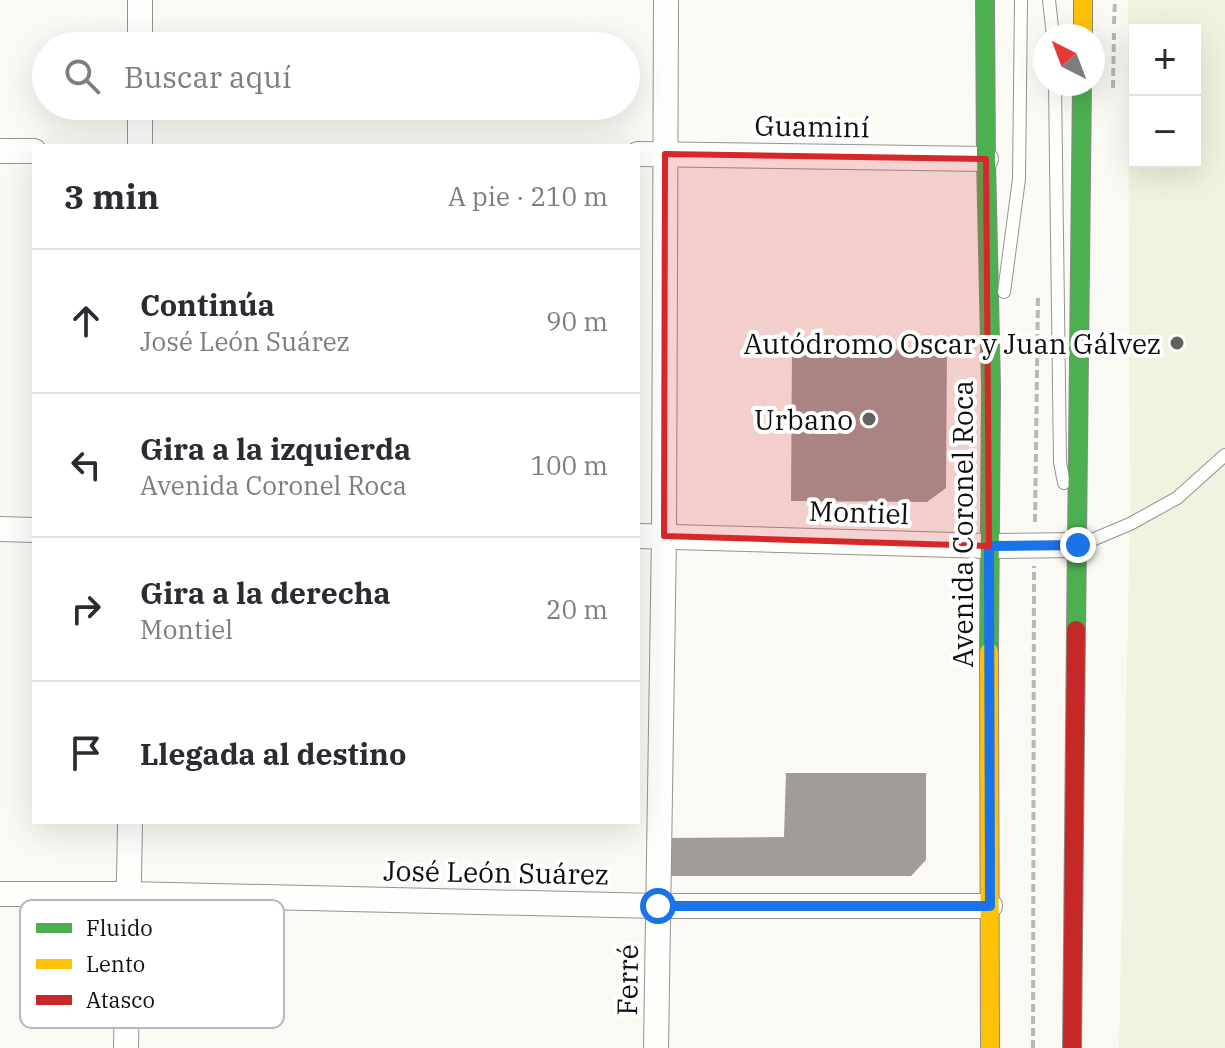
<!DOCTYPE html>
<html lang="es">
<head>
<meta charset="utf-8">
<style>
	:root { --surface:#fff; --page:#f2f2f3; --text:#2b2b33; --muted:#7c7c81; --line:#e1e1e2 }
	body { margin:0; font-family:"IBM Plex Serif",serif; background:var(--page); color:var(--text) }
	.controls { position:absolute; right:24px; top:24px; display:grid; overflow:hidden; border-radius:0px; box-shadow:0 8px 32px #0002 }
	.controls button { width:72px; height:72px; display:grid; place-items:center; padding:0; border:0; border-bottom:2px solid var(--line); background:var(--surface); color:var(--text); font:40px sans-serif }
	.compass { position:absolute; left:1033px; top:24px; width:72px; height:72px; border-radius:50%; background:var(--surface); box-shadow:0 8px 32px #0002; rotate:318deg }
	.stop { position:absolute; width:24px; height:24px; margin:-18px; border:6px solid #1a73e8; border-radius:50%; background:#fff }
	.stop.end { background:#1a73e8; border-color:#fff; box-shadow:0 2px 8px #0008 }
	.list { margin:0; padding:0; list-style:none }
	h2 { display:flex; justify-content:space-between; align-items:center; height:104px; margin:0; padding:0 32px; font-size:34px }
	h2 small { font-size:26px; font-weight:400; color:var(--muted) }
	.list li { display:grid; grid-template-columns:52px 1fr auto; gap:24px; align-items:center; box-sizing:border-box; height:144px; padding:0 32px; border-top:2px solid var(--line) }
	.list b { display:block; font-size:30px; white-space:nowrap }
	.list p { margin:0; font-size:26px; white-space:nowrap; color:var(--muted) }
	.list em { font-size:26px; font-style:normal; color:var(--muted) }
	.icon { flex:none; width:44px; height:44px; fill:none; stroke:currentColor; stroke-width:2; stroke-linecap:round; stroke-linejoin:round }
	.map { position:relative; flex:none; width:1225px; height:1048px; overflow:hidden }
	.search { position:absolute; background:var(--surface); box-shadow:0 8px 32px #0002; left:32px; top:32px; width:608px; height:88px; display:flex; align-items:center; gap:20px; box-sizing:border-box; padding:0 28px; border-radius:44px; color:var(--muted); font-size:30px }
	.panel { position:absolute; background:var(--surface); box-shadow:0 8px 32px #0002; left:32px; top:144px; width:608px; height:680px; border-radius:0px }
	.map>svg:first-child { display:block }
	.pitch { fill:#eff3df; fill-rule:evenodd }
	.building { fill:#9f9c99 }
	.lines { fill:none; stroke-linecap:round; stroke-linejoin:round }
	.lane-casing { stroke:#959492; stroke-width:14 }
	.street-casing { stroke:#959492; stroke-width:26 }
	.fast-casing { stroke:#8c8b89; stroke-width:20 }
	.slow-casing { stroke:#8c8b89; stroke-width:20 }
	.jam-casing { stroke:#8c8b89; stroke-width:20 }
	.path { stroke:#b9b8b8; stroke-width:4; stroke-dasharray:8 4; stroke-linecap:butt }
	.lane { stroke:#fefefd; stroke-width:12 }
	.street { stroke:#fefefd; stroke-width:24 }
	.fast { stroke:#4caf50; stroke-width:18 }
	.slow { stroke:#ffc107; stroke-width:18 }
	.jam { stroke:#c62828; stroke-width:18 }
	.route { stroke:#1a73e8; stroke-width:10 }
	.marked { fill:#d62828; fill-opacity:0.2; stroke:#d62828; stroke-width:6; stroke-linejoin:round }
	.poi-dot { fill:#62615f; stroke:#fff; stroke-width:3 }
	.labels { text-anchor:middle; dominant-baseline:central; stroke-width:8; stroke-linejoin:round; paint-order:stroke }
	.street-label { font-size:28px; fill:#0f0f0f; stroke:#fff }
	.poi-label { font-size:28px; fill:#0f0f0f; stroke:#fff; text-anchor:end }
	.key { fill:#fff; stroke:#b7b7b7; stroke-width:2 }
	.key-label { font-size:22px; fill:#0f0f0f }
</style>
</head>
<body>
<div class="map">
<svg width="1225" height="1048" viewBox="0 0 1225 1048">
	<rect width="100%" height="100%" fill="#fbf9f4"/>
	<!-- pitch -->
	<path class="pitch" d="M1128,0H1225V1048H1119L1130,524ZM1135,30H1195V162H1135Z"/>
	<!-- building -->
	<g class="building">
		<path d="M792,349L947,350L946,488L927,502L791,501Z"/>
		<path d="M786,773H926V860L911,876H668L667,838L784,837Z"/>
	</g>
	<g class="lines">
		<!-- lane casing -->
		<g class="lane-casing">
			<g id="lane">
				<path d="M1049,0L1053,36"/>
				<path d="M1055,84L1060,462L1064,483"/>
				<path d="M1004,292L1019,179L1021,0"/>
				<path d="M1080,545L1130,524L1177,498L1225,455"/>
			</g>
		</g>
		<!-- street casing -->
		<g class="street-casing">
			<g id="street">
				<path d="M140,46V0"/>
				<path d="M140,146V106"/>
				<path d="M0,151H34"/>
				<path d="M638,154L986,159"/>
				<path d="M0,529L34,530"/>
				<path d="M638,536L989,546L1078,545"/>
				<path d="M0,894H129L658,906H990"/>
				<path d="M126,1048L130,822"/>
				<path d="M656,1048L664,536L666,0"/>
			</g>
		</g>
		<!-- fast casing -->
		<g class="fast-casing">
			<g id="fast">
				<path d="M985,0L986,159L991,387L989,652"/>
				<path d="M1076,630L1082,84"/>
			</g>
		</g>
		<!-- slow casing -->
		<g class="slow-casing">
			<g id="slow">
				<path d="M1083,0V36"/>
				<path d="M989,652L990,1048"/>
			</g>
		</g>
		<!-- jam casing -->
		<g class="jam-casing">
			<path id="jam" d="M1072,1048L1076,630"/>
		</g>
		<!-- path -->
		<g class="path">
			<path d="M1114,24L1115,0"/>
			<path d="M1113,88L1114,33"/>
			<path d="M1035,522L1038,294"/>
			<path d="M1033,1048L1034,566"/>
		</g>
		<!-- lane -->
		<use href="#lane" class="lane"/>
		<!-- street -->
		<use href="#street" class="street"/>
		<!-- fast -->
		<use href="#fast" class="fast"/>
		<!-- slow -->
		<use href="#slow" class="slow"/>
		<!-- jam -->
		<use href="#jam" class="jam"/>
	</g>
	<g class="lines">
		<!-- route -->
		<path class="route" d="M658,906H990L989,546L1078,545"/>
	</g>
	<!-- marked area -->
	<path class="marked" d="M665,154L986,159L989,546L664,536Z"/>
	<!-- markers -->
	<g class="poi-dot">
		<circle cx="1177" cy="343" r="8"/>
		<circle cx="869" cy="419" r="8"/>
	</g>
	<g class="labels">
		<!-- street labels -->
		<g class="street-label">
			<text transform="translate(812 126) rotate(1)">Guaminí</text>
			<text transform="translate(859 512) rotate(2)">Montiel</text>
			<text transform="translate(962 524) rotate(-90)">Avenida Coronel Roca</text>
			<text transform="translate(496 872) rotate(1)">José León Suárez</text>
			<text transform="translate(627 980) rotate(-89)">Ferré</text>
		</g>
		<!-- poi labels -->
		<g class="poi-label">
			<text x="1161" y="343">Autódromo Oscar y Juan Gálvez</text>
			<text x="853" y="419">Urbano</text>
		</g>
	</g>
	<!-- legend -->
	<rect x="20" y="900" width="264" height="128" rx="12" class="key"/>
	<rect x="36" y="923" width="36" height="10" fill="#4caf50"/>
	<rect x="36" y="959" width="36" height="10" fill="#ffc107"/>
	<rect x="36" y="995" width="36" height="10" fill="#c62828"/>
	<g class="key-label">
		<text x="86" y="936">Fluido</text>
		<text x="86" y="972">Lento</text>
		<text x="86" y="1008">Atasco</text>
	</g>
</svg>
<div class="controls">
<button>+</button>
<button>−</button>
</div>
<svg class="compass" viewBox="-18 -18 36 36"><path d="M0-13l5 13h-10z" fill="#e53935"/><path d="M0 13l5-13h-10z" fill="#7c7c81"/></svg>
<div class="stop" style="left:658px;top:906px"></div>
<div class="stop end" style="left:1078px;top:545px"></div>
<div class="search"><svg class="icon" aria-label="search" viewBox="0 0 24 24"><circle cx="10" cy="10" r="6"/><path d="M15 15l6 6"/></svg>Buscar aquí</div>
<section class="panel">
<h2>3 min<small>A pie · 210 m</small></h2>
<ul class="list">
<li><svg class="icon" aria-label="ahead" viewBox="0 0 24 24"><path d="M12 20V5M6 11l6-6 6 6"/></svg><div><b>Continúa</b><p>José León Suárez</p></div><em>90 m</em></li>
<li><svg class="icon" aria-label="left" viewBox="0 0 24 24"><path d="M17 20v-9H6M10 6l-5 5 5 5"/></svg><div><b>Gira a la izquierda</b><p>Avenida Coronel Roca</p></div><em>100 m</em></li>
<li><svg class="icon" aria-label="right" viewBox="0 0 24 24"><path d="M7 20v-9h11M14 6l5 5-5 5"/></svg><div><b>Gira a la derecha</b><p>Montiel</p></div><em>20 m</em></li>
<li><svg class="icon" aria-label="arrive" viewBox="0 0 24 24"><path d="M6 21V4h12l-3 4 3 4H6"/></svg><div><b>Llegada al destino</b></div></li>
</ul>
</section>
</div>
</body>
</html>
